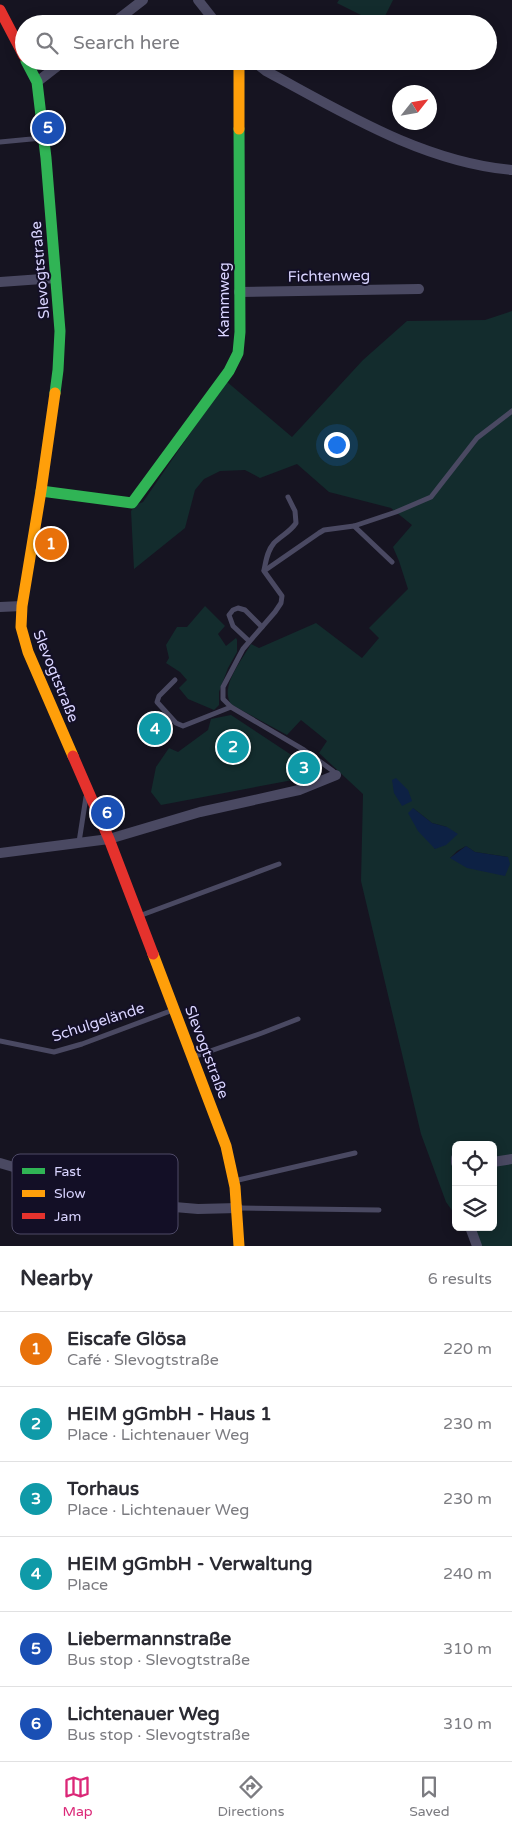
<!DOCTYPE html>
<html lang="en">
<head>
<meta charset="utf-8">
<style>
	:root { --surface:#fff; --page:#f7f7f7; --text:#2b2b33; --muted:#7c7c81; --line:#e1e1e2; --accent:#db2777 }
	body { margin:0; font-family:"Varela Round",sans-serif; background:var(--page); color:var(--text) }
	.controls { position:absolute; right:15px; bottom:15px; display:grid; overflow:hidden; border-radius:8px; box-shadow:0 2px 12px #0003 }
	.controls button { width:45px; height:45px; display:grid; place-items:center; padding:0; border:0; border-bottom:1px solid var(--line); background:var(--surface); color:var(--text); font:25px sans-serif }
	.compass { position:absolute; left:392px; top:85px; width:45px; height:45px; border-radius:50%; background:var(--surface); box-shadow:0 2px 12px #0003; rotate:59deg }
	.you { position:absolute; left:336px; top:444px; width:18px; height:18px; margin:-12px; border:4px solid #fff; border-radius:50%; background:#1a73e8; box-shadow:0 0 0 8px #1a73e833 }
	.badge { display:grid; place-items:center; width:32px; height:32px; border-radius:50%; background:var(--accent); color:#fff; font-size:16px; font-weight:700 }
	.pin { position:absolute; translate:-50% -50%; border:2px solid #fff; box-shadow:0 1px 5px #0006 }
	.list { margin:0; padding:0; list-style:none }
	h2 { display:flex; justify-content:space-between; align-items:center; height:65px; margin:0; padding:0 20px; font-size:21px }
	h2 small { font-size:16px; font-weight:400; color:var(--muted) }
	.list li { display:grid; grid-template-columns:32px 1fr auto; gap:15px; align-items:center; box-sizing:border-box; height:75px; padding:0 20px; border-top:1px solid var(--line) }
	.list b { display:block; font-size:19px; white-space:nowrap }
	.list p { margin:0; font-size:16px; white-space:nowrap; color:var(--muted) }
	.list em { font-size:16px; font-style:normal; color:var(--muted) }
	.icon { flex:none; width:28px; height:28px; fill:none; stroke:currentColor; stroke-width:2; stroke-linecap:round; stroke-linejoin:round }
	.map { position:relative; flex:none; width:512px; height:1246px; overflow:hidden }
	.search { position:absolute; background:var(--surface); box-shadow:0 2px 12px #0003; left:15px; right:15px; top:15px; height:55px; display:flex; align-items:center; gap:12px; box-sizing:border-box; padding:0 18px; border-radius:28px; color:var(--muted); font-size:19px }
	.sheet { height:515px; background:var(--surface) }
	nav { display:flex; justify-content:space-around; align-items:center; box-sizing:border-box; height:70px; border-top:1px solid var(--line); background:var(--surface); font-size:14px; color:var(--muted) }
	nav a { display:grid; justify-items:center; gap:2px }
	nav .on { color:var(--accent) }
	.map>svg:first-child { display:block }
	.green { fill:#132c2d; fill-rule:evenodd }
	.water { fill:#0d2144 }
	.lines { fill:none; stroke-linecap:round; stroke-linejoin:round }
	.lane { stroke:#4a4962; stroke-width:5 }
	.street { stroke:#4a4962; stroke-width:10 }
	.fast { stroke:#30b455; stroke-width:11 }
	.slow { stroke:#ff9f0a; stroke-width:11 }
	.jam { stroke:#e5322d; stroke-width:11 }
	.labels { text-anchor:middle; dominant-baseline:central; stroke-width:4; stroke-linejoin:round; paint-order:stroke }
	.street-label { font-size:15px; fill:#d9d4ff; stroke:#130f26 }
	.key { fill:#130f26; stroke:#4e4a67; stroke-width:1 }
	.key-label { font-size:14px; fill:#d9d4ff }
</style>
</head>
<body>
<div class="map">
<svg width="512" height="1246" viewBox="0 0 512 1246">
	<rect width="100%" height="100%" fill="#161421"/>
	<!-- green -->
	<g class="green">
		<path d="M339,0H393L381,24H379L337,3Z"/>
		<path d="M512,311V1246H477L464,1227H493V1145H456V1216L446,1202L421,1134L361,881L363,794L319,753L327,741L301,720L287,735L232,705C218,689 242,660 251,644L259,648L316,623L362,658L379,638L369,628L408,589L399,561L393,547L412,525L391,508L329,492L297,464L260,478L245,470L220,471L204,479L195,490L185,528L134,569L131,511L136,505L143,502L226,381L292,437L363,360L407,321L485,320ZM413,808L432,823L447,827L435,849ZM466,846L475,852L508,857L450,858L457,851Z"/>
		<path d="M205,606L225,626L218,634L226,646L236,638L237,640V652L228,668L219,692V705L214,710L188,699L179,688L187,680L180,672L166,663L169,658L166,645L177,627H187Z"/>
		<path d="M231,715L299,760L293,774L299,777L298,779L161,805L151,792L156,767L169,748L178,752L208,730L211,719Z"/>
	</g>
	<!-- water -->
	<g class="water">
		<path d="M396,778L408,790L412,801L402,806L394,793L392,780Z"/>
		<path d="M413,808L432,823L447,827L458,834L446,845L435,849L418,831L408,813Z"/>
		<path d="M466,846L475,852L508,857L510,864L505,876L467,868L450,858Z"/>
	</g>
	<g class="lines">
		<!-- lane -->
		<g class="lane">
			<path d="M0,142L42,138"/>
			<path d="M354,526L396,512L431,497L477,438L512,411"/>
			<path d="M264,570C266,561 267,551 274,543C281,536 290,532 296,523L295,511L288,497"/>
			<path d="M249,641L233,626L229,615L233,610L238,608L245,610L262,627"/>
			<path d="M175,680L159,696L157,702L176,723L183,726L231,707"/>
			<path d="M336,775L333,771L304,750L231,707L223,699V687L243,649L275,612L281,603L282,596L264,571L319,533L324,530L354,526L392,562"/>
			<path d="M79,842L86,797"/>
			<path d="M139,916L279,864"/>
			<path d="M0,1041L54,1052L82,1044L173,1010"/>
			<path d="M193,1057L262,1033L298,1019"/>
			<path d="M234,1181L355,1153"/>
			<path d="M239,1208L379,1210"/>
		</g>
		<!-- street -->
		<g class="street">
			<path d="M198,0L217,24"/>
			<path d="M112,24L143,0"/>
			<path d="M253,61L266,71C344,113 423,162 512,170"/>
			<path d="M37,82L64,61"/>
			<path d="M0,282L56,278"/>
			<path d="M239,292L419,289"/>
			<path d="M0,607L22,606"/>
			<path d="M0,853L109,839L200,812L299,790L336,775"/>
			<path d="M456,1158V1163"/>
			<path d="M493,1162L512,1159"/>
			<path d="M0,1163L75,1185L151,1205L198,1209L238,1208"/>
			<path d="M470,1227L477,1246"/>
		</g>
		<!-- fast -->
		<g class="fast">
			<path d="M26,61L37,82L46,158L60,331L58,370L55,393"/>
			<path d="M41,491L132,503L229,371L238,353L240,332L239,129"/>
		</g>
		<!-- slow -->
		<g class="slow">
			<path d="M239,61V129"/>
			<path d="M55,393L41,491L22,606L21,627L28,652L73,756"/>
			<path d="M153,954L226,1146L235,1187L239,1246"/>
		</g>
		<!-- jam -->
		<g class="jam">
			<path d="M0,10L24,56"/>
			<path d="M73,756L109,839L153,954"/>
		</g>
	</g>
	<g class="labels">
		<!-- street labels -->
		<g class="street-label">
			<text transform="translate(40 270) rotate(-95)">Slevogtstraße</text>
			<text transform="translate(329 276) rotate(-1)">Fichtenweg</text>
			<text transform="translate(224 300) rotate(-90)">Kammweg</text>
			<text transform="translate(56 676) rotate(68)">Slevogtstraße</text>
			<text transform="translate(98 1022) rotate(-18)">Schulgelände</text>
			<text transform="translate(207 1052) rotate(69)">Slevogtstraße</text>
		</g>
	</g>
	<!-- legend -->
	<rect x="12" y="1154" width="166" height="80" rx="8" class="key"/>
	<rect x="22" y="1168" width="23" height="6" fill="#30b455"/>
	<rect x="22" y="1190" width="23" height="7" fill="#ff9f0a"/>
	<rect x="22" y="1213" width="23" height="6" fill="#e5322d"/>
	<g class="key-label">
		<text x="54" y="1176">Fast</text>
		<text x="54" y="1198">Slow</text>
		<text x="54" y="1221">Jam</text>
	</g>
</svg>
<div class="controls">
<button><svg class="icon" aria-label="locate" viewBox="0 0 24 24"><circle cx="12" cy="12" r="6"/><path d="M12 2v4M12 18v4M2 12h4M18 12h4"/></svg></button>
<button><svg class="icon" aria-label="layers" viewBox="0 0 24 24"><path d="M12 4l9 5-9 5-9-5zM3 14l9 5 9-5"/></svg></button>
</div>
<svg class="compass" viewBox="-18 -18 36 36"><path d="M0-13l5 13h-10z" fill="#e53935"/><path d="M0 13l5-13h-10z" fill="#7c7c81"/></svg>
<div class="you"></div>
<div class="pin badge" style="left:51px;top:544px;background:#e8710a">1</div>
<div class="pin badge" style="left:233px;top:747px;background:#0f9aa8">2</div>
<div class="pin badge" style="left:304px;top:768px;background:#0f9aa8">3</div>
<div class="pin badge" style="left:155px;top:729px;background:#0f9aa8">4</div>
<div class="pin badge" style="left:48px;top:128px;background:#1a4fb4">5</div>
<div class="pin badge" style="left:107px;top:813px;background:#1a4fb4">6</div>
<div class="search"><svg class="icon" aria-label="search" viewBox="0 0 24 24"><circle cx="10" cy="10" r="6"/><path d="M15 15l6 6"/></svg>Search here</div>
</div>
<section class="sheet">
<h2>Nearby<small>6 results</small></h2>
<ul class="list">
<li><span class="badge" style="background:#e8710a">1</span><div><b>Eiscafe Glösa</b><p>Café · Slevogtstraße</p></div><em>220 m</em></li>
<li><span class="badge" style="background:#0f9aa8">2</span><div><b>HEIM gGmbH - Haus 1</b><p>Place · Lichtenauer Weg</p></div><em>230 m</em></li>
<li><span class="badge" style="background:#0f9aa8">3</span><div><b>Torhaus</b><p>Place · Lichtenauer Weg</p></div><em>230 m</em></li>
<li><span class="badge" style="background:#0f9aa8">4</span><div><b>HEIM gGmbH - Verwaltung</b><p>Place</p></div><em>240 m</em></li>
<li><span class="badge" style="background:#1a4fb4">5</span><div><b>Liebermannstraße</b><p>Bus stop · Slevogtstraße</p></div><em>310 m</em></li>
<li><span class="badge" style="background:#1a4fb4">6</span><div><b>Lichtenauer Weg</b><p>Bus stop · Slevogtstraße</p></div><em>310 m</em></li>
</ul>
</section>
<nav>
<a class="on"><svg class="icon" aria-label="map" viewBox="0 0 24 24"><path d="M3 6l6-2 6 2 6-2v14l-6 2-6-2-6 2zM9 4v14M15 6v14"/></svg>Map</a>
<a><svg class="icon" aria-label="directions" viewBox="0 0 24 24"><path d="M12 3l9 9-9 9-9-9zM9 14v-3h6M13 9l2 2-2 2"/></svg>Directions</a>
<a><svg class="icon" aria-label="saved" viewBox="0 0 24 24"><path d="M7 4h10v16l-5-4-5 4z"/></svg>Saved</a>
</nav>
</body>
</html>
